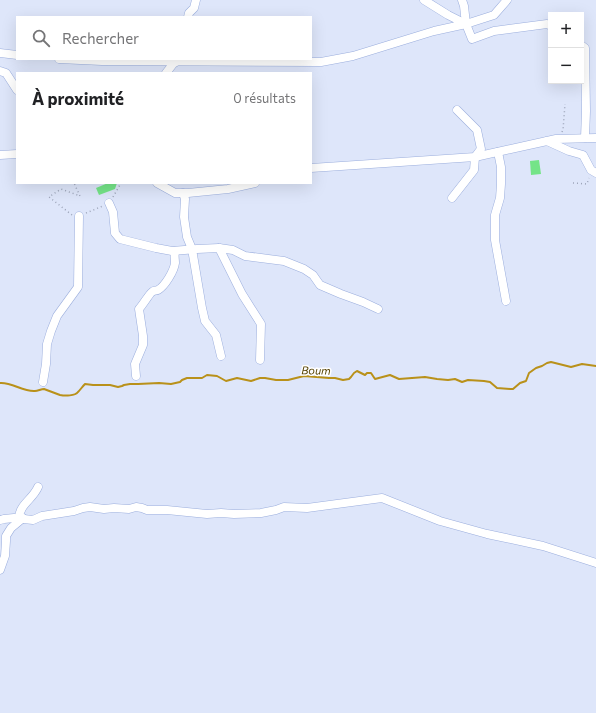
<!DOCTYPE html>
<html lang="fr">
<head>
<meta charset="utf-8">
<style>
	:root { --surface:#fff; --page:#f2f2f2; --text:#202124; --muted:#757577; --line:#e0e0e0 }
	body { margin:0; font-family:Commissioner,sans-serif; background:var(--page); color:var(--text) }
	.controls { position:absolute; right:12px; top:12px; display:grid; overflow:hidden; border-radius:0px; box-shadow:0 4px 16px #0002 }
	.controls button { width:36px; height:36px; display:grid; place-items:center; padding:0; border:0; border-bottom:1px solid var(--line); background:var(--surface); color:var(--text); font:20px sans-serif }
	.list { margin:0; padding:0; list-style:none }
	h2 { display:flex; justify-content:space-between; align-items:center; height:52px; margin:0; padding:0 16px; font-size:17px }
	h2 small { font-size:13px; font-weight:400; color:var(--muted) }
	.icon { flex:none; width:22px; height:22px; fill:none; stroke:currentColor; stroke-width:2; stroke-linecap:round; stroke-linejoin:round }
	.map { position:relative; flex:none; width:596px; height:713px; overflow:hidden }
	.search { position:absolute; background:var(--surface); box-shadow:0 4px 16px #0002; left:16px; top:16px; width:296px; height:44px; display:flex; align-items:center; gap:10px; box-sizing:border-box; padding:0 14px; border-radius:0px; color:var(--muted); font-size:15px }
	.panel { position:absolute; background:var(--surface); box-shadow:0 4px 16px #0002; left:16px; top:72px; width:296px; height:112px; border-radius:0px }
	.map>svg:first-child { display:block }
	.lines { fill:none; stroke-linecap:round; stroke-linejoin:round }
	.stream { stroke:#b9911a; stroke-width:2 }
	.building { fill:#74e488 }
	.street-casing { stroke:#9baedd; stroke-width:9 }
	.path { stroke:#9da5b9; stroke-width:1.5; stroke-dasharray:1 3; stroke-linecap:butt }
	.street { stroke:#fff; stroke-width:8 }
	.labels { text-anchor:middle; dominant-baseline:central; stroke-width:3; stroke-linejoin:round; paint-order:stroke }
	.water-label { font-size:11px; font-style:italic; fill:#564203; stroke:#fff }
</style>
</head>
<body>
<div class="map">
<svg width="596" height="713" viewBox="0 0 596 713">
	<rect width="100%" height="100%" fill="#dee6fa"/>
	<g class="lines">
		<!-- stream -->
		<path class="stream" d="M0,383C12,382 23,392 35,391C38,391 41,389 44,389L60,395C65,396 75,396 78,392C81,389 82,387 85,384L93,385H110L118,387L122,386L124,385L130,384H138L159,383L171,384L180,382L182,380L187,378H202L207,375L217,376L226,381L237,378L251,381L260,378H265L276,380H288L304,376L329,378H335L343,380L349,379L351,377L354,373L357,371L365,375L367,373H371L375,379L390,375L399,379L425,377L437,379L448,380L455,379L462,382L468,380L484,381L490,382L497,388L510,389H513L520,383L526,381L529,373L536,368L542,366L547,363L551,362L571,367L582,364L596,366"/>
	</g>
	<!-- building -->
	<g class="building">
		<path d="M539,160L541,174L531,175L530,161Z"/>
		<path d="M108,183H117L115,189L99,195L96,188Z"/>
	</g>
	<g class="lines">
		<!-- street casing -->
		<g class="street-casing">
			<g id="street">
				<path d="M462,0L464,6L466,24"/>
				<path d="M507,0L494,15L466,24L472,39L494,31L547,24L551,26"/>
				<path d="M188,17L189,13L194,8L196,0"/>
				<path d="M581,45L585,48L586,111L585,138"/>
				<path d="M0,53L17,55"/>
				<path d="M59,59L102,61L321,62L353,56L434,31L466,24L448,15L424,0"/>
				<path d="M0,71L6,73L17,90"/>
				<path d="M166,73L173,64L176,62V60"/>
				<path d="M547,141L569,151L583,155L591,170L596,173"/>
				<path d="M498,152L501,167V184L500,198L495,215V240L506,301"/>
				<path d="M0,155L17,154"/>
				<path d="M311,168L475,157L556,139L596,138"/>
				<path d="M157,183L175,193H188L228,189L255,183"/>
				<path d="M183,193L185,199L184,217L187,237L192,249L202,308L205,321L216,335L221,356"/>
				<path d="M452,198L474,170L475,157L481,149L477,130L457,110"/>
				<path d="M109,203L113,212L115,233L120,239L156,248L172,251L197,249L219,248L233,250L245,256L284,261L304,269L313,275L320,285L341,294L363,302L378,309"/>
				<path d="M219,248L242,294L261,324L260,360"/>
				<path d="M136,376L135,364L143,345V336L139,309C142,306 150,293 152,292C154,290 156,291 158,290C165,286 174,271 175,263C175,259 174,255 175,251"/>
				<path d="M43,382L46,364L47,344L51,331L57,316L78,287L79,216"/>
				<path d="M19,518C19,505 33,499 38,487"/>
				<path d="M0,520L4,519L14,518L33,520L42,516L74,511L83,508L90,507L104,509L114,508L129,509L136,507L142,508L147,510H167L207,514L221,513L234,514L261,513L276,510L284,507L307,508L382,498L440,521L487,534L543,546L596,563"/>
				<path d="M0,570L5,556L6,541V536L11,528L23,518"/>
			</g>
		</g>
		<!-- path -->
		<g class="path">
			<path d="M562,132L563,130L565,104"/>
			<path d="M573,183L587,184L589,178"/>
			<path d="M113,197L121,183"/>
			<path d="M86,213L103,206"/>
			<path d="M72,215L49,197L61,189L80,196L74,183"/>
		</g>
		<!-- street -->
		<use href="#street" class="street"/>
	</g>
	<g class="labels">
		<!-- water labels -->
		<g class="water-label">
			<text transform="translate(316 370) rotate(1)">Boum</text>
		</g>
	</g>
</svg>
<div class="controls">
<button>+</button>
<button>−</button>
</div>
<div class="search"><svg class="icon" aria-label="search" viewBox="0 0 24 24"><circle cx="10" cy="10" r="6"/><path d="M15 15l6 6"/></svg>Rechercher</div>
<section class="panel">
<h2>À proximité<small>0 résultats</small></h2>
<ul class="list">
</ul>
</section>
</div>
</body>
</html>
